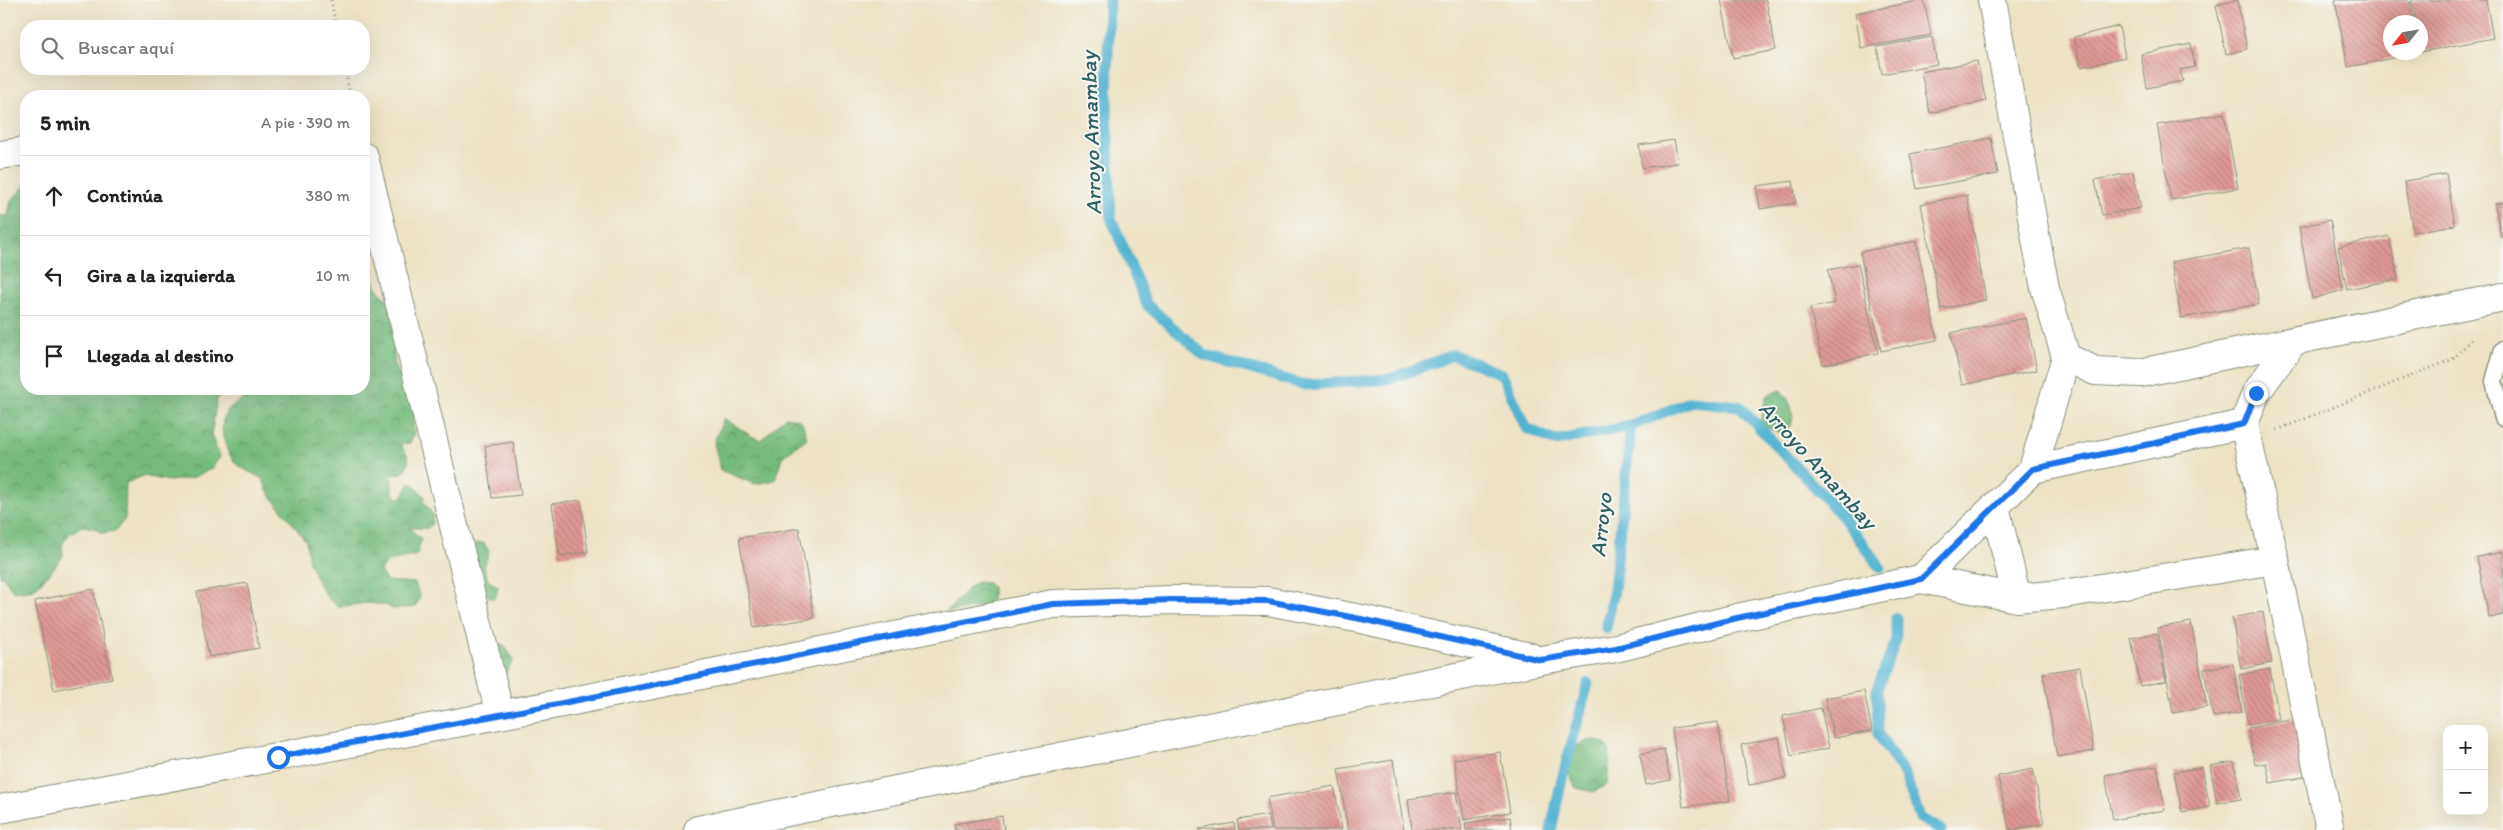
<!DOCTYPE html>
<html lang="es">
<head>
<meta charset="utf-8">
<style>
	:root { --surface:#fff; --page:#f2f2f2; --text:#222; --muted:#767676; --line:#e0e0e0 }
	body { margin:0; font-family:Itim,sans-serif; background:var(--page); color:var(--text) }
	.controls { position:absolute; right:15px; bottom:15px; display:grid; overflow:hidden; border-radius:10px; box-shadow:0 5px 20px #0002 }
	.controls button { width:45px; height:45px; display:grid; place-items:center; padding:0; border:0; border-bottom:1px solid var(--line); background:var(--surface); color:var(--text); font:25px sans-serif }
	.compass { position:absolute; left:2383px; top:15px; width:45px; height:45px; border-radius:50%; background:var(--surface); box-shadow:0 5px 20px #0002; rotate:239deg }
	.stop { position:absolute; width:15px; height:15px; margin:-11px; border:4px solid #1a73e8; border-radius:50%; background:#fff }
	.stop.end { background:#1a73e8; border-color:#fff; box-shadow:0 1px 5px #0008 }
	.list { margin:0; padding:0; list-style:none }
	h2 { display:flex; justify-content:space-between; align-items:center; height:65px; margin:0; padding:0 20px; font-size:21px }
	h2 small { font-size:16px; font-weight:400; color:var(--muted) }
	.list li { display:grid; grid-template-columns:32px 1fr auto; gap:15px; align-items:center; box-sizing:border-box; height:80px; padding:0 20px; border-top:1px solid var(--line) }
	.list b { display:block; font-size:19px; white-space:nowrap }
	.list em { font-size:16px; font-style:normal; color:var(--muted) }
	.icon { flex:none; width:28px; height:28px; fill:none; stroke:currentColor; stroke-width:2; stroke-linecap:round; stroke-linejoin:round }
	.map { position:relative; flex:none; width:2503px; height:830px; overflow:hidden }
	.search { position:absolute; background:var(--surface); box-shadow:0 5px 20px #0002; left:20px; top:20px; width:350px; height:55px; display:flex; align-items:center; gap:12px; box-sizing:border-box; padding:0 18px; border-radius:20px; color:var(--muted); font-size:19px }
	.panel { position:absolute; background:var(--surface); box-shadow:0 5px 20px #0002; left:20px; top:90px; width:350px; height:305px; border-radius:20px }
	.map>svg:first-child { display:block }
	.forest { fill:url(#forest-crowns); stroke:#4a7c59 }
	.lines { fill:none; stroke-linecap:round; stroke-linejoin:round }
	.stream { stroke:#51b3d0; stroke-width:11 }
	.building { fill:url(#building-back-hatch) }
	.lane-casing { stroke:#86907c; stroke-width:19 }
	.street-casing { stroke:#86907c; stroke-width:30 }
	.path { stroke:#86907c; stroke-width:3; stroke-dasharray:1 4; stroke-linecap:butt }
	.lane { stroke:#fff; stroke-width:16 }
	.street { stroke:#fff; stroke-width:28 }
	.route { stroke:#1a73e8; stroke-width:6 }
	.labels { text-anchor:middle; dominant-baseline:central; stroke-width:4; stroke-linejoin:round; paint-order:stroke }
	.water-label { font-size:22px; font-style:italic; fill:#2e6063; stroke:#f6f6f2 }
</style>
</head>
<body>
<div class="map">
<svg width="2503" height="830" viewBox="0 0 2503 830">
	<defs>
		<pattern id="forest-crowns" width="20" height="18" patternUnits="userSpaceOnUse" patternTransform="scale(1.25)"><rect width="20" height="18" fill="#76bb7e"/><path d="M2 6a3 3 0 1 1 6 0M12 15a3 3 0 1 1 6 0" fill="none" stroke="#609968"/></pattern>
		<pattern id="building-back-hatch" width="6" height="6" patternUnits="userSpaceOnUse" patternTransform="scale(1.25)"><rect width="6" height="6" fill="#e09895"/><path d="M-1 5l2 2M0 0l6 6M5-1l2 2" fill="none" stroke="#b57d7a"/></pattern>
	</defs>
	<rect width="100%" height="100%" fill="#f6f6f2"/>
	<filter id="ink" filterUnits="userSpaceOnUse"><feTurbulence type="fractalNoise" baseFrequency=".02" numOctaves="2"/><feDisplacementMap in="SourceGraphic" scale="10" xChannelSelector="R" yChannelSelector="G"/><feConvolveMatrix kernelMatrix="1 2 1 2 8 2 1 2 1" color-interpolation-filters="sRGB"/></filter>
	<filter id="wash" filterUnits="userSpaceOnUse"><feTurbulence type="fractalNoise" baseFrequency=".0096" numOctaves="4" result="noise"/><feDisplacementMap in="SourceGraphic" scale="20" xChannelSelector="R" yChannelSelector="G"/><feGaussianBlur stdDeviation="1.12" result="paint"/><feColorMatrix in="noise" values="0 0 0 0 0 0 0 0 0 0 0 0 0 0 0 0 0 1.4 0 .05"/><feComposite in="paint" operator="in"/></filter>
	<g filter="url(#wash)">
		<rect width="100%" height="100%" fill="#ede2c5"/>
		<!-- forest -->
		<g class="forest">
			<path d="M26,185V389H227L217,399L211,435L220,457L211,469L192,478L170,481L143,476L126,483L125,519L115,531L102,533L94,528L82,526L69,534L62,545L63,556L50,573L34,589L14,592L3,576H0V216H8L11,201Z"/>
			<path d="M364,260L379,292L396,306L392,325L395,367L407,388L416,414L413,424L414,433L410,443L400,444C408,457 413,459 403,473L391,475L393,493L397,498H401L411,482L425,497L423,501L433,515L432,524L428,528H410L421,539L417,555L389,561L380,571L386,581L415,583L420,597L415,607L393,609L386,605L366,603L339,607L328,598L320,587L309,562L306,541L267,491L263,479C256,475 246,471 239,466C226,456 217,428 226,413C232,402 244,404 250,389H364Z"/>
			<path d="M1780,390C1793,401 1800,427 1781,434L1760,424L1766,396Z"/>
			<path d="M785,417L798,419L802,422L807,438L782,457L775,480L755,484L720,470L714,442L724,418L751,436L761,440Z"/>
			<path d="M476,543H484L489,552L484,567L488,581L498,586L496,597L491,598L478,588L470,548Z"/>
			<path d="M977,582L988,583L992,587V600L986,606L947,612L969,587Z"/>
			<path d="M503,644L514,660L505,674L495,685L479,681L474,666C479,651 488,646 503,644Z"/>
			<path d="M1591,740L1604,743L1610,752L1607,785L1593,792L1576,788C1564,766 1560,748 1591,740Z"/>
		</g>
		<g class="lines">
			<!-- stream -->
			<g class="stream">
				<path d="M1109,0L1107,109L1111,218L1147,305L1204,355L1305,385L1390,379L1453,355L1502,374L1526,428L1555,441L1631,426L1691,401L1739,406L1842,516L1880,567"/>
				<path d="M1896,618V640L1877,689L1878,734L1905,775L1920,818L1941,830"/>
				<path d="M1606,628L1614,590L1631,426"/>
				<path d="M1551,830L1561,783L1588,683"/>
			</g>
		</g>
		<g id="blocks">
			<!-- building -->
			<g class="building">
				<path d="M1721,0H1766L1776,50L1733,58Z"/>
				<path d="M1924,0L1931,35L1861,48L1855,13Z"/>
				<path d="M2237,0L2247,49L2226,54L2216,5Z"/>
				<path d="M2335,0H2409L2414,22H2390V52L2418,53L2348,67Z"/>
				<path d="M2411,0H2486L2493,38L2421,52L2420,22H2416Z"/>
				<path d="M2119,26L2125,57L2081,67L2074,37Z"/>
				<path d="M1932,37L1937,64L1882,74L1877,47Z"/>
				<path d="M2191,44L2195,67L2180,70L2183,81L2147,88L2141,54Z"/>
				<path d="M1977,61L1986,101L1930,113L1921,72Z"/>
				<path d="M2224,113L2238,188L2171,200L2157,125Z"/>
				<path d="M1991,138L1998,174L1917,189L1910,154Z"/>
				<path d="M1674,140L1678,163L1642,168L1639,145Z"/>
				<path d="M2133,172L2141,208L2102,215L2095,180Z"/>
				<path d="M2446,174L2455,225L2413,232L2404,181Z"/>
				<path d="M1793,181L1796,203L1760,209L1757,186Z"/>
				<path d="M1967,195L1986,300L1941,309L1921,204Z"/>
				<path d="M2503,202V237L2501,238L2495,204Z"/>
				<path d="M2330,220L2343,290L2312,299L2299,227Z"/>
				<path d="M2389,236L2398,279L2347,289L2338,247Z"/>
				<path d="M1916,241L1937,340L1881,351L1860,252Z"/>
				<path d="M2249,248L2259,304L2181,318L2171,262Z"/>
				<path d="M1858,264L1878,353L1823,365L1810,308L1835,303L1828,270Z"/>
				<path d="M2026,318L2037,370L1962,385L1951,333Z"/>
				<path d="M513,442L521,495L492,498L485,446Z"/>
				<path d="M581,500L588,552L559,556L552,504Z"/>
				<path d="M799,528L814,618L754,628L739,538Z"/>
				<path d="M2503,552V615L2489,618L2477,557Z"/>
				<path d="M247,583L259,648L209,657L197,592Z"/>
				<path d="M93,589L112,678L54,690L35,601Z"/>
				<path d="M2263,612L2272,663L2241,669L2232,618Z"/>
				<path d="M2191,622L2207,707L2173,713L2158,628Z"/>
				<path d="M2157,633L2166,681L2140,686L2131,638Z"/>
				<path d="M2233,664L2242,712L2213,717L2204,669Z"/>
				<path d="M2080,667L2094,751L2057,757L2043,673Z"/>
				<path d="M2270,669L2279,719L2248,725L2239,675Z"/>
				<path d="M1864,691L1872,731L1834,738L1825,698Z"/>
				<path d="M1821,708L1829,748L1791,756L1783,716Z"/>
				<path d="M2305,717L2315,775L2270,783L2266,763L2255,765L2248,728Z"/>
				<path d="M1718,722L1730,801L1683,807L1672,728Z"/>
				<path d="M1779,737L1786,778L1749,785L1741,745Z"/>
				<path d="M1664,749L1670,780L1646,785L1640,754Z"/>
				<path d="M1500,752L1510,812L1464,820L1454,759Z"/>
				<path d="M1393,760L1404,830H1348L1338,769Z"/>
				<path d="M2234,762L2241,799L2217,803L2210,766Z"/>
				<path d="M2157,766L2165,810L2113,820L2105,775Z"/>
				<path d="M2202,767L2210,807L2182,812L2174,772Z"/>
				<path d="M2033,769L2044,824L2009,830L1998,776Z"/>
				<path d="M1334,786L1342,830H1273L1267,798Z"/>
				<path d="M1456,792L1462,830H1412L1408,799Z"/>
				<path d="M1268,815L1271,830H1239L1237,820Z"/>
				<path d="M1002,816L1004,830H955L954,824Z"/>
				<path d="M1510,817L1512,830H1466L1465,823Z"/>
				<path d="M1234,823L1235,830H1199V829Z"/>
			</g>
		</g>
	</g>
	<g filter="url(#ink)">
		<use href="#blocks" fill-opacity="0" stroke="#86907c" stroke-width="1"/>
		<g class="lines">
			<!-- lane casing -->
			<g class="lane-casing">
				<path id="lane" d="M2503,349L2494,381L2503,418"/>
			</g>
			<!-- street casing -->
			<g class="street-casing">
				<g id="street">
					<path d="M1992,0L2045,288L2066,357L2095,371L2140,373L2503,297"/>
					<path d="M0,155L26,151"/>
					<path d="M364,157L500,715"/>
					<path d="M2292,343L2256,393L2244,424L2275,560L2330,830"/>
					<path d="M2033,469L2066,357"/>
					<path d="M1995,507L2017,598"/>
					<path d="M1921,579L2033,469L2244,424"/>
					<path d="M0,809L573,701L1053,604L1172,600L1268,601L1361,619L1530,657"/>
					<path d="M698,830L1541,660L1616,648L1737,618L1921,579L2017,598L2063,594L2275,560"/>
				</g>
			</g>
			<!-- path -->
			<g class="path">
				<path d="M331,0L336,26"/>
				<path d="M345,69L350,96"/>
				<path d="M2277,430L2453,359L2473,338"/>
			</g>
			<!-- lane -->
			<use href="#lane" class="lane"/>
			<!-- street -->
			<use href="#street" class="street"/>
		</g>
	</g>
	<g class="lines" filter="url(#ink)">
		<!-- route -->
		<path class="route" d="M278,757L573,701L1053,604L1172,600L1268,601L1361,619L1541,660L1616,648L1737,618L1921,579L2033,469L2244,424L2256,393"/>
	</g>
	<g class="labels">
		<!-- water labels -->
		<g class="water-label">
			<text transform="translate(1091 133) rotate(-92)">Arroyo Amambay</text>
			<text transform="translate(1818 465) rotate(48)">Arroyo Amambay</text>
			<text transform="translate(1601 525) rotate(-84)">Arroyo</text>
		</g>
	</g>
</svg>
<div class="controls">
<button>+</button>
<button>−</button>
</div>
<svg class="compass" viewBox="-18 -18 36 36"><path d="M0-13l5 13h-10z" fill="#e53935"/><path d="M0 13l5-13h-10z" fill="#767676"/></svg>
<div class="stop" style="left:278px;top:757px"></div>
<div class="stop end" style="left:2256px;top:393px"></div>
<div class="search"><svg class="icon" aria-label="search" viewBox="0 0 24 24"><circle cx="10" cy="10" r="6"/><path d="M15 15l6 6"/></svg>Buscar aquí</div>
<section class="panel">
<h2>5 min<small>A pie · 390 m</small></h2>
<ul class="list">
<li><svg class="icon" aria-label="ahead" viewBox="0 0 24 24"><path d="M12 20V5M6 11l6-6 6 6"/></svg><div><b>Continúa</b></div><em>380 m</em></li>
<li><svg class="icon" aria-label="left" viewBox="0 0 24 24"><path d="M17 20v-9H6M10 6l-5 5 5 5"/></svg><div><b>Gira a la izquierda</b></div><em>10 m</em></li>
<li><svg class="icon" aria-label="arrive" viewBox="0 0 24 24"><path d="M6 21V4h12l-3 4 3 4H6"/></svg><div><b>Llegada al destino</b></div></li>
</ul>
</section>
</div>
</body>
</html>
